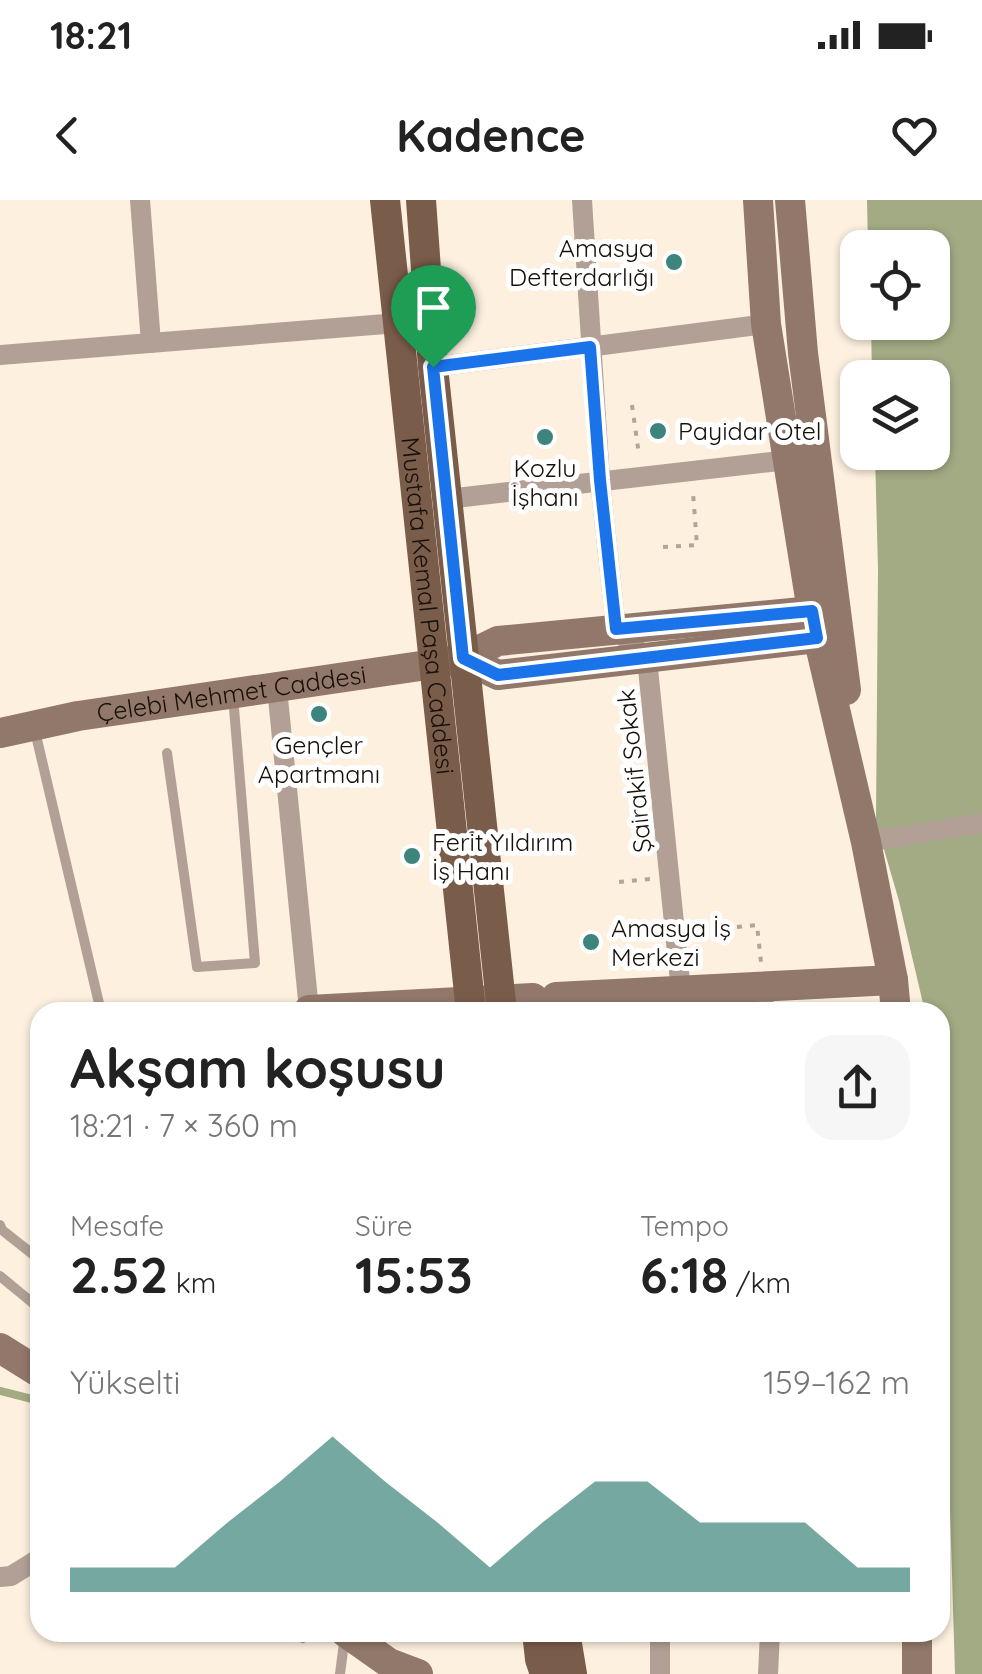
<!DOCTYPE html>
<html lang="tr">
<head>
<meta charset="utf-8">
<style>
	body { margin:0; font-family:Quicksand,sans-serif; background:#f6f6f6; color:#222; height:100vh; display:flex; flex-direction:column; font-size:38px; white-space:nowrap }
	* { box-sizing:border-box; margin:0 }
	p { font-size:32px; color:#767676 }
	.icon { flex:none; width:55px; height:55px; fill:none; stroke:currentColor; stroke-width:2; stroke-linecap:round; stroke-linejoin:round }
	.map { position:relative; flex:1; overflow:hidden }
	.panel { position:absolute; left:30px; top:802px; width:920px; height:640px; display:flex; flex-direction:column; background:#fff; border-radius:30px; box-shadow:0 2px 8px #0004 }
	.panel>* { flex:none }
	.buttons { position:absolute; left:840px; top:30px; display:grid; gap:20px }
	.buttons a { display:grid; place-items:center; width:110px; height:110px; border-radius:20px; background:#fff; box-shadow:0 2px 8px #0004; font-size:50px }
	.pin { position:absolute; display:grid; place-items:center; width:85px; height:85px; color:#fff; margin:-102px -42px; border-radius:50% 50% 50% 0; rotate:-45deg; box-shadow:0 0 10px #0007 }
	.pin .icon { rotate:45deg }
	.round { display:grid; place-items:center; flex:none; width:105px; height:105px; border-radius:30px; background:#f6f6f6 }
	.head { display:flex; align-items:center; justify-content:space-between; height:170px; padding:0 40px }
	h1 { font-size:55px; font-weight:800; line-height:75px }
	.figures { display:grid; grid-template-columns:repeat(3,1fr); gap:15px; height:170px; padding:10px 40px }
	.figures div { display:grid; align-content:center }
	.figures b { font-size:50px; font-weight:800 }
	.figures small { font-size:28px; font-weight:400 }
	.figures p { font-size:28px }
	.chart { height:280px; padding:20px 40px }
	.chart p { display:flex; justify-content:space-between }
	.chart svg { width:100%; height:180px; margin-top:10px; fill:#3d847c; opacity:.7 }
	.status { display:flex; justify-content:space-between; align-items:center; height:70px; padding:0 50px; background:#fff; direction:ltr }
	.status svg { height:28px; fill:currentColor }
	header { display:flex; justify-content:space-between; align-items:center; height:130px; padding:0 40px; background:#fff; font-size:45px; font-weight:800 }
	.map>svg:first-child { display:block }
</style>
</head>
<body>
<div class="status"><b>18:21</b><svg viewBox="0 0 49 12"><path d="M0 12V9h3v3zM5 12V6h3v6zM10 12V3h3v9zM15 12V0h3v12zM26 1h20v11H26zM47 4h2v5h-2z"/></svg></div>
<header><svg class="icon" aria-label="back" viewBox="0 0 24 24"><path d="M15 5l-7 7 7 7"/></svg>Kadence<svg class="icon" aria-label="heart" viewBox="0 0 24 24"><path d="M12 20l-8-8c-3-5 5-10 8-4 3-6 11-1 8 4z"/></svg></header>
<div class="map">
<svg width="982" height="1474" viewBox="0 0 982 1474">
	<rect width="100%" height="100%" fill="#fdf0df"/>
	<!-- water -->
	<polygon fill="#a2ab84" points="867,0 982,0 982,1474 955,1474 940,978 940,812 925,812 899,701 876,622 878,369 875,253 932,252 932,178 872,177 871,123 932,122 932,48 868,47"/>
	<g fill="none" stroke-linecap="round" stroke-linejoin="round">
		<!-- stream -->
		<g stroke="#a2ab84" stroke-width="8">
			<polyline points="0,1191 40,1201"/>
			<polyline points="298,1432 303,1439"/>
		</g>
		<!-- path -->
		<g stroke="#b0a698" stroke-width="4" stroke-dasharray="5 8" stroke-linecap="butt">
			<polyline points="632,205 639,255"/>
			<polyline points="663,347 697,345 693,293"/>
			<polyline points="619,682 650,679"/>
			<polyline points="737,727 757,725 761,762"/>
		</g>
		<!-- lane -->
		<g stroke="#b2a096" stroke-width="10">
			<polyline points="35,531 101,812"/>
			<polyline points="167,553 197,767 255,763 233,496"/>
			<polyline points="190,812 308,810"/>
			<polyline points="0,1025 2,1030 40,1060"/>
			<polyline points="0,1076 40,1109"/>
			<polyline points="340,1474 345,1435"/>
		</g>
		<!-- street -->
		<g stroke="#b2a096" stroke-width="20">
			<polyline points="140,0 151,143"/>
			<polyline points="582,0 600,280 616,429 647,459 681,791"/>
			<polyline points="0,155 398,123"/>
			<polyline points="433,167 766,124"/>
			<polyline points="447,299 788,260"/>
			<polyline points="277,488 309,810"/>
			<polyline points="866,642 982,623"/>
			<polyline points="763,787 764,812"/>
			<polyline points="0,1377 11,1376 40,1358"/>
			<polyline points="660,1474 660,1432"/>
			<polyline points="768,1474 770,1432"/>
		</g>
		<!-- secondary -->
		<g stroke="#92786a" stroke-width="30">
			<polyline points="758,0 766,124 812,411 866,642 893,780 896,812"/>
			<polyline points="790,0 803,153 846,490"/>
			<polyline points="463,458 498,475 817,438"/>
			<path id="s1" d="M0,533L78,516L434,464L463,458L498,441L812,411"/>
			<polyline points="556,797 893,780"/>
			<polyline points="309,810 533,798"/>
			<polyline points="0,1148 40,1173"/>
			<polyline points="345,1432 389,1463 418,1474"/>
			<polyline points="917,1474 917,1432"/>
		</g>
		<!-- primary -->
		<g stroke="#7a5c4b" stroke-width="30">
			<path id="s2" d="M385,0L471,812"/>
			<polyline points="421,0 433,167 502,812"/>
			<polyline points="537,1432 540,1459 545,1474"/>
			<polyline points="565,1432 572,1474"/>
		</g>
	</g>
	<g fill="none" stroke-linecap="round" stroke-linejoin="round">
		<!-- route casing -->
		<g stroke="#fff" stroke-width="20">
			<polygon id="route" points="590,147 600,280 616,429 812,411 817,438 498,475 463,458 433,167"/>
		</g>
		<!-- route -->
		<use href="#route" stroke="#1a73e8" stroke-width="12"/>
	</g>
	<!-- markers -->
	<g fill="#3d847c" stroke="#fff" stroke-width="4">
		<circle cx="674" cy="62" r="10"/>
		<circle cx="658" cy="231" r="10"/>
		<circle cx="545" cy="237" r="10"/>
		<circle cx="319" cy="514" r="10"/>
		<circle cx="412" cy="656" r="10"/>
		<circle cx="591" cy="742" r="10"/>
	</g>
	<g text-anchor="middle" stroke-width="10" stroke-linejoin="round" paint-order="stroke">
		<!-- poi labels -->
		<g font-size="25" fill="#161009" stroke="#fff" text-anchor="start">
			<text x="654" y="57" text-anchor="end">Amasya<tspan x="654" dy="29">Defterdarlığı</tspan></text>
			<text x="678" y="240">Payidar Otel</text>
			<text x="545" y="277" text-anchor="middle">Kozlu<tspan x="545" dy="29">İşhanı</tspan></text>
			<text x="319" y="554" text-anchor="middle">Gençler<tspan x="319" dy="29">Apartmanı</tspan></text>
			<text x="432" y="651">Ferit Yıldırım<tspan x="432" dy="29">İş Hanı</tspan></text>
			<text x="611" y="737">Amasya İş<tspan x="611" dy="29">Merkezi</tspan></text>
		</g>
		<!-- street labels -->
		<g font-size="25" fill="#161009" stroke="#fff">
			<text dy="9" stroke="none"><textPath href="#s2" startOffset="408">Mustafa Kemal Paşa Caddesi</textPath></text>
			<text dy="9" stroke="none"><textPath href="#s1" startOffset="235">Çelebi Mehmet Caddesi</textPath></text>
			<text transform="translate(634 571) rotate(-96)" y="9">Şairakif Sokak</text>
		</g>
	</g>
</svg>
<div class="buttons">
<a><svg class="icon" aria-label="locate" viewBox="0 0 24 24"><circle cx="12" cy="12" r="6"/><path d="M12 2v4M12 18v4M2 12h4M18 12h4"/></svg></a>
<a><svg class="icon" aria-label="layers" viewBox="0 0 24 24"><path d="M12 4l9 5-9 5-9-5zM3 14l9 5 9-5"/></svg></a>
</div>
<div class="pin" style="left:433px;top:167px;background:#1e9e55"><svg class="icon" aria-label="arrive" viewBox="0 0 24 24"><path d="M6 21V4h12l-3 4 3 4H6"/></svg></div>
<section class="panel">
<div class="head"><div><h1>Akşam koşusu</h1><p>18:21 · 7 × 360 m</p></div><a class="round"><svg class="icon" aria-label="share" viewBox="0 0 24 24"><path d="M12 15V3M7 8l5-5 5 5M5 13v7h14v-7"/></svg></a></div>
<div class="figures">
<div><p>Mesafe</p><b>2.52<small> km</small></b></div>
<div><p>Süre</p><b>15:53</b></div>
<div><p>Tempo</p><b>6:18<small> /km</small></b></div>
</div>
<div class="chart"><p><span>Yükselti</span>159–162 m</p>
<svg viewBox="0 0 160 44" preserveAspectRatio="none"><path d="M0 44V38L10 38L20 38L30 27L40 17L50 6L60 17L70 27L80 38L90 27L100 17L110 17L120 27L130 27L140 27L150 38L160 38V44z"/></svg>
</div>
</section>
</div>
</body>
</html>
